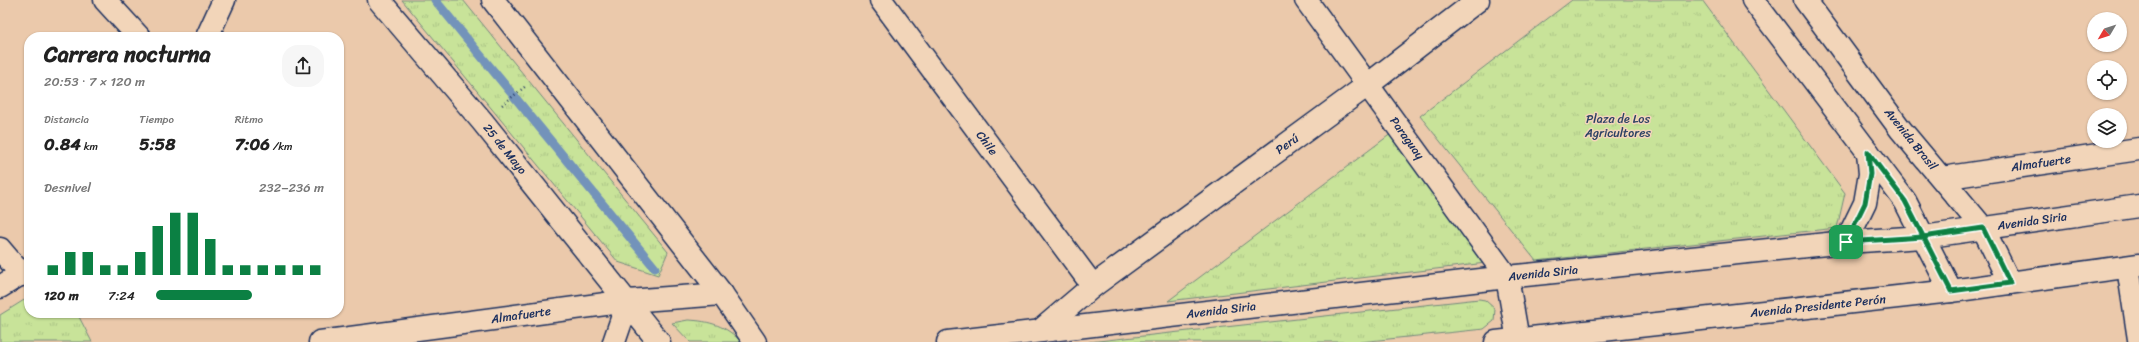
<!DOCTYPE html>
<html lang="es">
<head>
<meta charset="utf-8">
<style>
	body { margin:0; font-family:Sriracha,sans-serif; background:#f6f6f6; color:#222; height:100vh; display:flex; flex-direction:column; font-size:15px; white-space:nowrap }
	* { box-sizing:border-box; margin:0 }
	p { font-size:13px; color:#767676 }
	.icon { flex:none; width:22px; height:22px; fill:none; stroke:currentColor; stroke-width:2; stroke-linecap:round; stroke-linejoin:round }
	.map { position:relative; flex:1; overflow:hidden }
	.panel { position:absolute; left:24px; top:32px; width:320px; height:286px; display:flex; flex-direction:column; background:#fff; border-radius:16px; box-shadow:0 1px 3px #0004 }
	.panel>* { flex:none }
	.needle { width:26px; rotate:231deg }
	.controls { position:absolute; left:2087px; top:12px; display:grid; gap:8px }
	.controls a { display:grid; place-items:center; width:40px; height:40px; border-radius:50%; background:#fff; box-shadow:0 1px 3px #0004; font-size:20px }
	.pin { position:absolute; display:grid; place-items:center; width:34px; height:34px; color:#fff; margin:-17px; border-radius:8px; box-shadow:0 2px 6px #0006 }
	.round { display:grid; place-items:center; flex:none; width:42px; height:42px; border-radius:16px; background:#f6f6f6 }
	.head { display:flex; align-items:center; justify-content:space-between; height:68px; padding:0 20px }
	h1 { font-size:22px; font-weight:700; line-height:30px }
	.stats { display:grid; grid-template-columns:repeat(3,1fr); gap:6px; height:68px; padding:4px 20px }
	.stats div { display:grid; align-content:center }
	.stats b { font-size:17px; font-weight:700 }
	.stats small { font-size:11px; font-weight:400 }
	.stats p { font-size:11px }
	.chart { height:112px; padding:8px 20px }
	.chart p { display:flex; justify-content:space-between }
	.chart svg { width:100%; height:72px; margin-top:4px; stroke:#0b8043; stroke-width:6 }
	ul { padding:0 20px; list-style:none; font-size:13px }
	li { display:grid; grid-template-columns:64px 48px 1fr; align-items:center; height:30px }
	li i { height:10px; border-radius:5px; background:#0b8043 }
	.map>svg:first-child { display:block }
</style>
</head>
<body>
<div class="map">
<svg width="2139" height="342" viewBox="0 0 2139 342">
	<defs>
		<pattern id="grass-tufts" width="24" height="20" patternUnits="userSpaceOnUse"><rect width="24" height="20" fill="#c8e399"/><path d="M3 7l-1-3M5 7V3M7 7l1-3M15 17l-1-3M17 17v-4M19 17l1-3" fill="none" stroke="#abc386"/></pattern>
	</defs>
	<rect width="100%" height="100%" fill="#ebc9ab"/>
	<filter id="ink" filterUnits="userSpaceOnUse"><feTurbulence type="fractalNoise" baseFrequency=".025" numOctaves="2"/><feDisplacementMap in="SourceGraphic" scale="8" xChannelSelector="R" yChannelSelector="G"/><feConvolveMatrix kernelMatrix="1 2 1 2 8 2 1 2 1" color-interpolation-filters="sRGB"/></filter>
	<g filter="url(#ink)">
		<!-- grass -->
		<g fill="url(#grass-tufts)" stroke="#72897c">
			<polygon points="402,0 463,0 668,252 658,275 618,262"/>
			<polygon points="1572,0 1702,0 1845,193 1837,228 1536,261 1420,116"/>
			<polygon points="1392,133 1486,263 1168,301"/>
			<polygon points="29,297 29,313 77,313 92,342 0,342 0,315"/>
			<polygon points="1479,299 1485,300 1495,309 1494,321 1484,329 1360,342 1089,342"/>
			<path d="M688,320C710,321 727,326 741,342H690L672,323Z"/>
		</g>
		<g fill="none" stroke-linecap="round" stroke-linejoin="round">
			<!-- stream -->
			<polyline stroke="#7393ba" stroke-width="9" points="435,0 655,268"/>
			<!-- street casing -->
			<g stroke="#1b2f5e" stroke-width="25">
				<g id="street">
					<polyline points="105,0 139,37"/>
					<polyline points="881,0 1093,286 1369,84 1478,0"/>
					<polyline points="1306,0 1507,277 1518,340"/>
					<polyline points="207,37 224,0"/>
					<polyline points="1942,178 2139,149"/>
					<polyline points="0,249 22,275"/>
					<polyline points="2128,267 2139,339"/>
					<polyline points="0,287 29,269"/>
					<polyline points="320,342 628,301 722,294"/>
				</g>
			</g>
			<!-- secondary casing -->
			<g stroke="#1b2f5e" stroke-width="25">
				<g id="secondary">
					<polyline points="379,0 482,121 659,342"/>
					<polyline points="493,0 722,294 755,342"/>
					<polyline points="1753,0 1905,201 1951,291"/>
					<polyline points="1805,0 1901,130 1983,228 2010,283"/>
					<polyline points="1846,242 1865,203 1870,174 1868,152"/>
					<polyline points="1040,331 1093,286"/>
					<polyline points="614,342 628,301"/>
					<polyline points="948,342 1507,277 1846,242 1923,237 2139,206"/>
					<polyline points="1496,342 1951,291 2139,265"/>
				</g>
			</g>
			<!-- path -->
			<polyline stroke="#1b2f5e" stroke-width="2.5" stroke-dasharray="1 3" stroke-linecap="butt" points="502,105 526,86"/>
			<!-- street -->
			<use href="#street" stroke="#f2d5b9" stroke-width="22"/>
			<!-- secondary -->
			<use href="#secondary" stroke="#f2d5b9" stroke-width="22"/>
		</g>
	</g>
	<g fill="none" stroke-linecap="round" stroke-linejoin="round" filter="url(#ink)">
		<!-- route casing -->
		<g stroke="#fff" stroke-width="8">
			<polyline id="route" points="1846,242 1923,237 1983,228 2010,283 1951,291 1905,201 1868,152 1870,174 1865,203 1846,242"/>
		</g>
		<!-- route -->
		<use href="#route" stroke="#0b8043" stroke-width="5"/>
	</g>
	<g text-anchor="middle" stroke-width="3" stroke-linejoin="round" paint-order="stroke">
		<!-- park labels -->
		<g font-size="12" fill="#2c4164" stroke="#f2d5b9">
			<text x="1618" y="123">Plaza de Los<tspan x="1618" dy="14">Agricultores</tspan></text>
		</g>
		<!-- street labels -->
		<g font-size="12" fill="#1b2f5e" stroke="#f2d5b9">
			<text transform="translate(1407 138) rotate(54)" y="4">Paraguay</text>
			<text transform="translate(1911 139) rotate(51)" y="4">Avenida Brasil</text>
			<text transform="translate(987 143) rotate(53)" y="4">Chile</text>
			<text transform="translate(1287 144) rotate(-36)" y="4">Perú</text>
			<text transform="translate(505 149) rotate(51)" y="4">25 de Mayo</text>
			<text transform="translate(2041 163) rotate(-8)" y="4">Almafuerte</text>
			<text transform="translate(2032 221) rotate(-8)" y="4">Avenida Siria</text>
			<text transform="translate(1543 273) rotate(-6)" y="4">Avenida Siria</text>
			<text transform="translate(1818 306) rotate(-6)" y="4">Avenida Presidente Perón</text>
			<text transform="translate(1221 310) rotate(-7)" y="4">Avenida Siria</text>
			<text transform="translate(521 315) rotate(-8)" y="4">Almafuerte</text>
		</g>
	</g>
</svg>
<div class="controls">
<a><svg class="needle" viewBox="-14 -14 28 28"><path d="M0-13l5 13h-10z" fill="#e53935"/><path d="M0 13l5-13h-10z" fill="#767676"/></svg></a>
<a><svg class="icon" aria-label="locate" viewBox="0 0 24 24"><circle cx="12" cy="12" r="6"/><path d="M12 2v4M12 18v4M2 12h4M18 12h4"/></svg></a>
<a><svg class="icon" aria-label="layers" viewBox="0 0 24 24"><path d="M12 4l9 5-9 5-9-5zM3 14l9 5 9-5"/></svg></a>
</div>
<div class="pin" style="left:1846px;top:242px;background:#1e9e55"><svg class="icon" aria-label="arrive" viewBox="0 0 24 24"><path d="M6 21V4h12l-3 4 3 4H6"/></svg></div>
<section class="panel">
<div class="head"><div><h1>Carrera nocturna</h1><p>20:53 · 7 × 120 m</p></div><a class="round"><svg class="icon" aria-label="share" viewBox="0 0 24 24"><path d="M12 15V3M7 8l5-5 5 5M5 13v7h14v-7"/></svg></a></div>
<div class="stats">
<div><p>Distancia</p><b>0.84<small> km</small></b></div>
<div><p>Tiempo</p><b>5:58</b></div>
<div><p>Ritmo</p><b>7:06<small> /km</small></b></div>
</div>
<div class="chart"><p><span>Desnivel</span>232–236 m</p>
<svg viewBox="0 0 160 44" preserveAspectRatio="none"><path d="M5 44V38M15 44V30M25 44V30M35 44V38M45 44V38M55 44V30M65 44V14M75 44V6M85 44V6M95 44V22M105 44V38M115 44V38M125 44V38M135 44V38M145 44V38M155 44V38"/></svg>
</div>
<ul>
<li><b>120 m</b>7:24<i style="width:57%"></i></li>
</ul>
</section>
</div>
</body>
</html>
